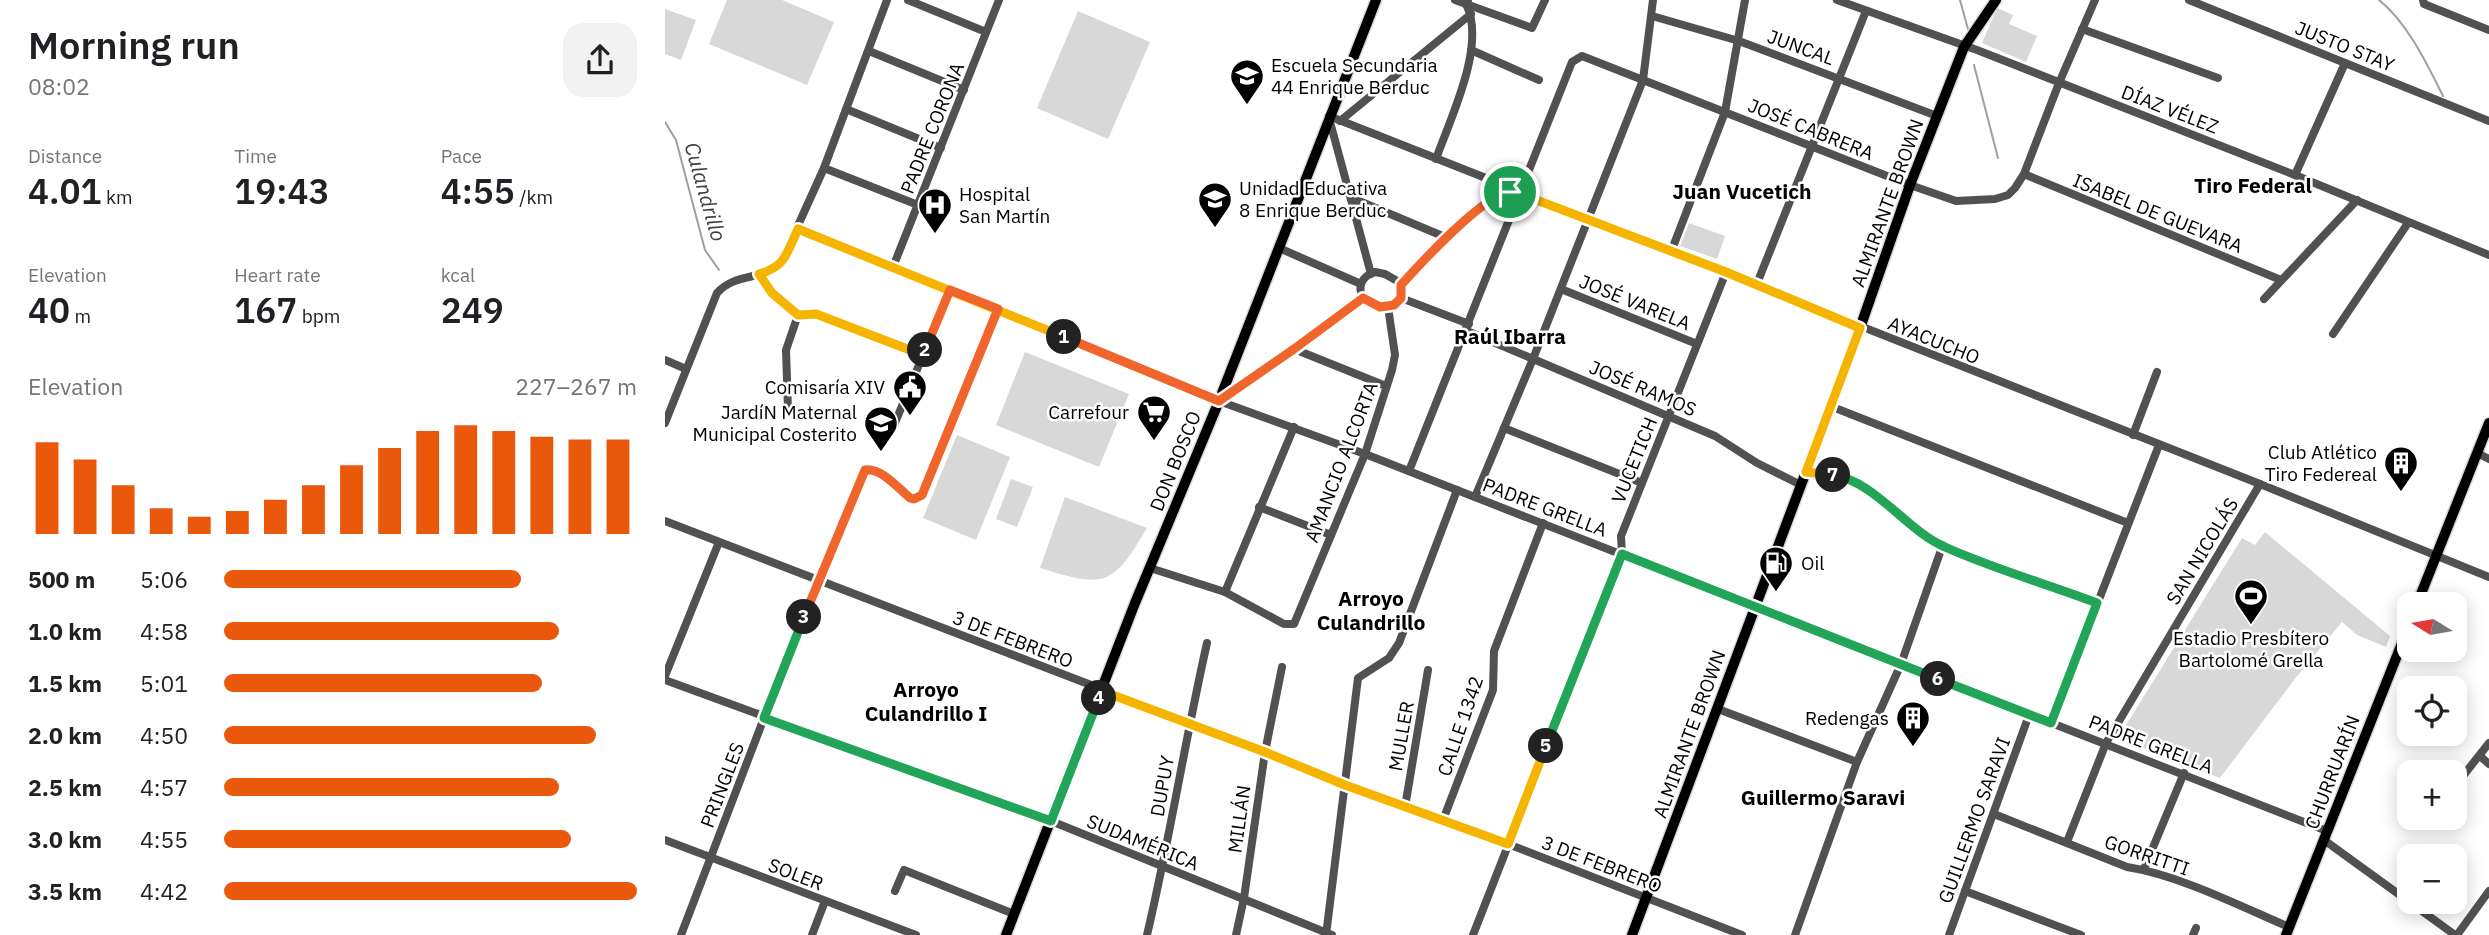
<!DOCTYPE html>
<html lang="en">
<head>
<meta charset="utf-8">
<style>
	body { margin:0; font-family:"IBM Plex Sans",sans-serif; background:#f2f2f2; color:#202124; height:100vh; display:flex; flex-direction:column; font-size:26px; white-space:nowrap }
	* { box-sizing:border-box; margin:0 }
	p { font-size:23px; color:#757577 }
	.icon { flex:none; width:38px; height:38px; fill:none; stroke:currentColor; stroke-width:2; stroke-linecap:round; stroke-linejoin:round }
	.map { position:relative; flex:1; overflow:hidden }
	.details { display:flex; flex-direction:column; background:#fff; width:665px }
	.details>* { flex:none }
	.needle { width:46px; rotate:281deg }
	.fabs { position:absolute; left:1732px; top:592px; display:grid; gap:14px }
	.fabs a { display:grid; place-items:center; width:70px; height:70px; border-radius:14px; background:#fff; box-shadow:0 4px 18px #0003; font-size:35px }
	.pin { position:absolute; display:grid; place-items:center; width:60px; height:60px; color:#fff; margin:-30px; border:4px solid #fff; border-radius:50%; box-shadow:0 2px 7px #0007 }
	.km { position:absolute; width:35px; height:35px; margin:-18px; border-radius:50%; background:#222; color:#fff; font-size:19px; line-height:35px; text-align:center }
	.round { display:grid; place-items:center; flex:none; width:74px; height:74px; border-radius:21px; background:#f2f2f2 }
	.overview { display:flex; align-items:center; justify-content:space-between; height:119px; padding:0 28px }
	h1 { font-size:38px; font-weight:600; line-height:52px }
	.stats { display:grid; grid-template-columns:repeat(3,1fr); gap:10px; height:119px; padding:7px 28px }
	.stats div { display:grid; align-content:center }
	.stats b { font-size:35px; font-weight:600 }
	.stats small { font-size:19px; font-weight:400 }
	.stats p { font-size:19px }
	.chart { height:196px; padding:14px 28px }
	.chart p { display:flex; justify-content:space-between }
	.chart svg { width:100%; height:126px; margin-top:7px; stroke:#ea580c; stroke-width:6 }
	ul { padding:0 28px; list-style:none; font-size:23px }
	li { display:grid; grid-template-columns:112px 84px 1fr; align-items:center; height:52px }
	li i { height:18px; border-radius:9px; background:#ea580c }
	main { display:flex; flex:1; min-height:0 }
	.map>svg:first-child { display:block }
</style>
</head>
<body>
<main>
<section class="details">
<div class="overview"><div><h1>Morning run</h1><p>08:02</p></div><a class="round"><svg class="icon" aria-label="share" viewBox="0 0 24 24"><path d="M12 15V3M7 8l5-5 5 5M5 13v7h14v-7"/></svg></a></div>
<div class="stats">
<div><p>Distance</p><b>4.01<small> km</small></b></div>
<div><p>Time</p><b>19:43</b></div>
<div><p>Pace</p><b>4:55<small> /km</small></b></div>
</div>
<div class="stats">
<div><p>Elevation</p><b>40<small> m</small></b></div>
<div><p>Heart rate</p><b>167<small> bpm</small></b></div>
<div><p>kcal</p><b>249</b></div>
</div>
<div class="chart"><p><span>Elevation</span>227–267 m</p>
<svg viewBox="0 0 160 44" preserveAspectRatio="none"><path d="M5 44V12M15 44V18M25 44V27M35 44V35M45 44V38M55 44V36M65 44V32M75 44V27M85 44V20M95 44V14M105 44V8M115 44V6M125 44V8M135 44V10M145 44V11M155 44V11"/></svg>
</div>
<ul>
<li><b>500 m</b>5:06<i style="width:72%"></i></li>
<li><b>1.0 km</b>4:58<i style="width:81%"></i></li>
<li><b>1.5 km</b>5:01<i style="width:77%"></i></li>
<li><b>2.0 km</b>4:50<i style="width:90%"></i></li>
<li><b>2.5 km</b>4:57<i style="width:81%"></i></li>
<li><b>3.0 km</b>4:55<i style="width:84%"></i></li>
<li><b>3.5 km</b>4:42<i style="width:100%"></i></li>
</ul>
</section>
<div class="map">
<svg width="1824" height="935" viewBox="0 0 1824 935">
	<rect width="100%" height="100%" fill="#fff"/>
	<!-- green -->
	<g fill="#d8d8d8">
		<polygon points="62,0 117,0 169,22 142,85 44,44"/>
		<polygon points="1332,8 1348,15 1344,24 1372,36 1361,62 1317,43"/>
		<polygon points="0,9 31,20 16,60 0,54"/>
		<polygon points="413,11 485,42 443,139 372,108"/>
		<polygon points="1024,223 1060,236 1052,259 1015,246"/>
		<polygon points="360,352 464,394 434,467 331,425"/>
		<polygon points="292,435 345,457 311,540 258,518"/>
		<polygon points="346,479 368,487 352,527 331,519"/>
		<path d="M400,497L482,528C447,587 440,588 375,568Z"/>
		<polygon points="1600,532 1725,636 1721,647 1692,635 1677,622 1629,680 1555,778 1453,738 1577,538 1590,545"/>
	</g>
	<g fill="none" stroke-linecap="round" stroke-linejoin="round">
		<!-- stream -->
		<g stroke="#9f9f9f" stroke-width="2">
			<polyline points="1295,0 1303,29"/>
			<path d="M1714,0C1742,22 1762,64 1778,96"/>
			<polyline points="1309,65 1333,158"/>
			<polyline points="0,122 11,140 40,250 54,270"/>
		</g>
		<!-- major casing -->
		<g stroke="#dbdbdb" stroke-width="13">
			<g id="major">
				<polyline points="1752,604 1824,423"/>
				<polyline points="341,935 470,603 554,401 711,0"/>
				<polyline points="967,935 1195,328 1245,185 1299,47 1331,0"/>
				<polyline points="1621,935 1745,623"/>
			</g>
		</g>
		<!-- minor -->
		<g stroke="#515151" stroke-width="8">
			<polyline points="243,0 321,32"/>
			<polyline points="790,0 867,28 880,0"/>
			<polyline points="1172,0 1312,50 1630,175 1824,255"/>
			<polyline points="1524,0 1824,121"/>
			<polyline points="1758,0 1759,4 1824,30"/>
			<polyline points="987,16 1074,41 1272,116"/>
			<polyline points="1417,29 1553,78"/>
			<polyline points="806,50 874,80"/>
			<polyline points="204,51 299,90"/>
			<polyline points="181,109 276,148"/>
			<polyline points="664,116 1595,484 1824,577"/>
			<polyline points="664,118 706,274"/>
			<polyline points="675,121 806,14"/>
			<path d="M771,159C785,119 822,45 801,4L803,0"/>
			<polyline points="159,168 253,205"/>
			<polyline points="1359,174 1616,280"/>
			<polyline points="1630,175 1680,63"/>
			<polyline points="687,198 780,237"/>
			<polyline points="133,229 554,401 700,454 1662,831"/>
			<polyline points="614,248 696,284"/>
			<polyline points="1006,252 1060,112 1080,0"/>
			<polyline points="228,267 334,0"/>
			<path d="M710,272L720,274L734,282L736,298L729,305L715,307L698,298C692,286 697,276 710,272Z"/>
			<polyline points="94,274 107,293 133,315 151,314 258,355"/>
			<path d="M736,285C755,264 820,193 847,193"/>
			<polyline points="1091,286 1201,11"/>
			<polyline points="896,289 1032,344"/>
			<polyline points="736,298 804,324"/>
			<polyline points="1599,299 1692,200"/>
			<polyline points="802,331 1050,436 1092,463 1136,485"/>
			<polyline points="1668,334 1743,223"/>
			<polyline points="629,349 721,386"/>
			<polyline points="0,360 21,369"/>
			<polyline points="554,401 629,349 698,298"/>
			<polyline points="1165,406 1463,523"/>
			<polyline points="123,409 121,350 133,315"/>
			<path d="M0,423L52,293C71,272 98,281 116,263L159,168L222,0"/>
			<polyline points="839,428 977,483"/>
			<polyline points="227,430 285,290"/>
			<polyline points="1468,435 1492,372"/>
			<polyline points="1812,453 1824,459"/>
			<polyline points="744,471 907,62 917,56 1245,185 1291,201 1330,199 1343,195 1350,188 1359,174 1394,83 1430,0"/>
			<polyline points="1141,472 1178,477 1194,485 1277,547 1432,603"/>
			<polyline points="810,497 868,359 978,80 988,0"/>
			<polyline points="594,507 666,535"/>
			<polyline points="0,521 600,752 680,785 843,844 1077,935"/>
			<polyline points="485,568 560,592 619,624 629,624 700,454 727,370 730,355 723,307"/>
			<polyline points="560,592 629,427"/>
			<polyline points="0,676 54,542"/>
			<polyline points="0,680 386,821 667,935"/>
			<polyline points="1053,709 1192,762"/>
			<polyline points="1386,723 1494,445"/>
			<polyline points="1815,756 1824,764"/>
			<polyline points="1790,786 1824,743"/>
			<polyline points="740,807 763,670"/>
			<path d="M1329,814L1462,867C1514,875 1575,906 1624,927"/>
			<polyline points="778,820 828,690 829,651 878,523"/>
			<polyline points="1762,821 1765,817"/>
			<polyline points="0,840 251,935"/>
			<polyline points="1659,840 1790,935"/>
			<polyline points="1402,842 1441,743 1595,484"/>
			<polyline points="1479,869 1519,773"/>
			<polyline points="230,891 239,870 349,914"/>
			<polyline points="1300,891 1416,935"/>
			<polyline points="16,935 99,718 197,473 200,470 207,469 245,498 249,499 257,495 333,309"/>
			<polyline points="147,935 160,901"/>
			<path d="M482,935C505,838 520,740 542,643"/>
			<polyline points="571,935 579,898 600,752 617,667"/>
			<polyline points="661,935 693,678 724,658 734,643 792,490"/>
			<polyline points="808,935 957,554 956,536 1061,272"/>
			<polyline points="1130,935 1192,762 1236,664 1277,547"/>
			<polyline points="1284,935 1364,715"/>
			<polyline points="1528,935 1531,928"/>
			<polyline points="1792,935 1824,891"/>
		</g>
		<!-- major -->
		<use href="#major" stroke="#000" stroke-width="10"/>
	</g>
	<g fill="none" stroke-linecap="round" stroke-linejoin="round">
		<!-- split-1 casing -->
		<g stroke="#fff" stroke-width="14">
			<path id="split-1" d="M399,337L554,401L629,349L698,298L715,307L729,305L736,298V285C754,265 820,193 845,192"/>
		</g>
		<!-- split-2 casing -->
		<g stroke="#fff" stroke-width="14">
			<path id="split-2" d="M260,350L258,355L151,314L133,315L107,293L94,274C121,267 122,252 133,229L399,337"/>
		</g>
		<!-- split-3 casing -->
		<g stroke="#fff" stroke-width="14">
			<path id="split-3" d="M139,617L200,470C217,468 233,488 245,498L249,499L257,495L333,309L285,290L260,350"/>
		</g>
		<!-- split-4 casing -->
		<g stroke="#fff" stroke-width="14">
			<polyline id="split-4" points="139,617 99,718 386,821 434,698"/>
		</g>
		<!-- split-5 casing -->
		<g stroke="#fff" stroke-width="14">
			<polyline id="split-5" points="434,698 437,691 600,752 680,785 843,844 881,746"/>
		</g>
		<!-- split-6 casing -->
		<g stroke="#fff" stroke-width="14">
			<polyline id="split-6" points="881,746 957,554 1273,679"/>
		</g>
		<!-- split-7 casing -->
		<g stroke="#fff" stroke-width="14">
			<path id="split-7" d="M1168,475C1210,481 1242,531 1280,547C1329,569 1382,584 1432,603L1386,723L1273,679"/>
		</g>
		<!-- split-8 casing -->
		<g stroke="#fff" stroke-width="14">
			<polyline id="split-8" points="845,192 853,193 1061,272 1195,328 1141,472 1168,475"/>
		</g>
		<!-- split-1 -->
		<use href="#split-1" stroke="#f0652b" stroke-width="9"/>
		<!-- split-2 -->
		<use href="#split-2" stroke="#f5b400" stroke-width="9"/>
		<!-- split-3 -->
		<use href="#split-3" stroke="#f0652b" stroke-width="9"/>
		<!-- split-4 -->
		<use href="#split-4" stroke="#22a559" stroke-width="9"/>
		<!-- split-5 -->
		<use href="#split-5" stroke="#f5b400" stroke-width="9"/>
		<!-- split-6 -->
		<use href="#split-6" stroke="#22a559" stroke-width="9"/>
		<!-- split-7 -->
		<use href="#split-7" stroke="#22a559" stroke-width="9"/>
		<!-- split-8 -->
		<use href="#split-8" stroke="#f5b400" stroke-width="9"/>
	</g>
	<!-- icons -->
	<defs>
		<g id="school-pin" transform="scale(1.75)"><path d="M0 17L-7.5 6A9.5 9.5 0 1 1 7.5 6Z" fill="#000" stroke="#fff"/><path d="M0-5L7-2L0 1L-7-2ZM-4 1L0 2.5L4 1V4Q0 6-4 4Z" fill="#fff"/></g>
		<g id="hospital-pin" transform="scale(1.75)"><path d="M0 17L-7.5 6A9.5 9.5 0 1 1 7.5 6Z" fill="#000" stroke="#fff"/><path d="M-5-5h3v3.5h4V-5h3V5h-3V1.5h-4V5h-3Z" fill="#fff"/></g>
		<g id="civic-pin" transform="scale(1.75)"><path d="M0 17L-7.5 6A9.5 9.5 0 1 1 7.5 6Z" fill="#000" stroke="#fff"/><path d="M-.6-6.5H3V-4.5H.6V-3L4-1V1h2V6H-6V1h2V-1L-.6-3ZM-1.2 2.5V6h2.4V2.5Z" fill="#fff"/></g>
		<g id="supermarket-pin" transform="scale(1.75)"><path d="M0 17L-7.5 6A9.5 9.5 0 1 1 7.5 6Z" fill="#000" stroke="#fff"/><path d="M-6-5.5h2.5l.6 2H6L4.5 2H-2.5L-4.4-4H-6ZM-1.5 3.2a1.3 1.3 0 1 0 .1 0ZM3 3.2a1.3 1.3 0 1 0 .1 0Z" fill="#fff"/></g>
		<g id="building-pin" transform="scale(1.75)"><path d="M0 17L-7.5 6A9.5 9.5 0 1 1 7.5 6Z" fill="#000" stroke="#fff"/><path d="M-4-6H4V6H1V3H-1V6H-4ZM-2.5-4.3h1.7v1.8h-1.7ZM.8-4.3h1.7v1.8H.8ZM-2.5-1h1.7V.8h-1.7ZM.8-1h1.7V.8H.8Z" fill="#fff"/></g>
		<g id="fuel-pin" transform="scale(1.75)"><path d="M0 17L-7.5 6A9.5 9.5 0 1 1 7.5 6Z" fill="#000" stroke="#fff"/><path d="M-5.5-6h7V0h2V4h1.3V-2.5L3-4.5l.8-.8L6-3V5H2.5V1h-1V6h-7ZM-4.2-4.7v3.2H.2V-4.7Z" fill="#fff"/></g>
		<g id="stadium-pin" transform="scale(1.75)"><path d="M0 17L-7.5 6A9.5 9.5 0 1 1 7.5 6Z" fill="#000" stroke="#fff"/><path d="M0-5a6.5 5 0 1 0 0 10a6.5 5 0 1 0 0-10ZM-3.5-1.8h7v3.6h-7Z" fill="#fff"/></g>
	</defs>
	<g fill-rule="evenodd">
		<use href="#school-pin" x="582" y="76"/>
		<use href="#school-pin" x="550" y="199"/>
		<use href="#hospital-pin" x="270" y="205"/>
		<use href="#civic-pin" x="245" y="387"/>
		<use href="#supermarket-pin" x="489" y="412"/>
		<use href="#school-pin" x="216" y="423"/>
		<use href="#building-pin" x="1736" y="463"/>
		<use href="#fuel-pin" x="1111" y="563"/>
		<use href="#stadium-pin" x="1586" y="596"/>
		<use href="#building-pin" x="1248" y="718"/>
	</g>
	<g text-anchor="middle" stroke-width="5" stroke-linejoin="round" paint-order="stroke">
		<!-- street labels -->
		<g font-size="19" fill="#000" stroke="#fff">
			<text transform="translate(1680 46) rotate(22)" y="7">JUSTO STAY</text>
			<text transform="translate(1136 47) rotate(20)" y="7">JUNCAL</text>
			<text transform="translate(1505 109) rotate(21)" y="7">DÍAZ VÉLEZ</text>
			<text transform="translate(267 128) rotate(-68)" y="7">PADRE CORONA</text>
			<text transform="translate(1146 129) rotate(22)" y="7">JOSÉ CABRERA</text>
			<text transform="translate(1222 203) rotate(-70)" y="7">ALMIRANTE BROWN</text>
			<text transform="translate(1493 213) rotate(22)" y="7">ISABEL DE GUEVARA</text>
			<text transform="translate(970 302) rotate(22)" y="7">JOSÉ VARELA</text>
			<text transform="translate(1269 340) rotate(22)" y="7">AYACUCHO</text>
			<text transform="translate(978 388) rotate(23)" y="7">JOSÉ RAMOS</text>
			<text transform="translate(969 460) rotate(-68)" y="7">VUCETICH</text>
			<text transform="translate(510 461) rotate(-68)" y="7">DON BOSCO</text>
			<text transform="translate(676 462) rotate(-69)" y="7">AMANCIO ALCORTA</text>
			<text transform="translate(880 507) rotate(21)" y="7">PADRE GRELLA</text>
			<text transform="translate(1537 551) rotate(-59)" y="7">SAN NICOLÁS</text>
			<text transform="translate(348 639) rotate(21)" y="7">3 DE FEBRERO</text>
			<text transform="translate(795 726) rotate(-71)" y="7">CALLE 1342</text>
			<text transform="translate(1024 734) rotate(-70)" y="7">ALMIRANTE BROWN</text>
			<text transform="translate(736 736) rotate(-80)" y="7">MULLER</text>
			<text transform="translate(1486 744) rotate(21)" y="7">PADRE GRELLA</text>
			<text transform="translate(1667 772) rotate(-69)" y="7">CHURRUARÍN</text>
			<text transform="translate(57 785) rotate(-69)" y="7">PRINGLES</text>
			<text transform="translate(497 786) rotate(-80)" y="7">DUPUY</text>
			<text transform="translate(574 819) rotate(-82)" y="7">MILLÁN</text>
			<text transform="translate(1309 820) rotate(-70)" y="7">GUILLERMO SARAVI</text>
			<text transform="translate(478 842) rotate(22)" y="7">SUDAMÉRICA</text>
			<text transform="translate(1482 855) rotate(19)" y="7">GORRITTI</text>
			<text transform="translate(937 864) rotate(21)" y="7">3 DE FEBRERO</text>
			<text transform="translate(131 874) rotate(21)" y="7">SOLER</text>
		</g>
		<!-- poi labels -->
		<g font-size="19" fill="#000" stroke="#fff" text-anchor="end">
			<text x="606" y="72" text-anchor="start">Escuela Secundaria<tspan x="606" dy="22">44 Enrique Berduc</tspan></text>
			<text x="574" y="195" text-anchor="start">Unidad Educativa<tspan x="574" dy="22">8 Enrique Berduc</tspan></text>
			<text x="294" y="201" text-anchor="start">Hospital<tspan x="294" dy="22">San Martín</tspan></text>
			<text x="220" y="394">Comisaría XIV</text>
			<text x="192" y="419">JardíN Maternal<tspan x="192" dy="22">Municipal Costerito</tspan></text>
			<text x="464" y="419">Carrefour</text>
			<text x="1712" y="459">Club Atlético<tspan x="1712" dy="22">Tiro Federeal</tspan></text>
			<text x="1136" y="570" text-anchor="start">Oil</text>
			<text x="1586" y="645" text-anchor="middle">Estadio Presbítero<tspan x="1586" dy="22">Bartolomé Grella</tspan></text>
			<text x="1224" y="725">Redengas</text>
		</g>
		<!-- neighbourhood labels -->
		<g font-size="21" font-weight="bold" fill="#000" stroke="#fff">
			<text x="1588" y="193">Tiro Federal</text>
			<text x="1077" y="199">Juan Vucetich</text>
			<text x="845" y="344">Raúl Ibarra</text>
			<text x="706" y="606">Arroyo<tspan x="706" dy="24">Culandrillo</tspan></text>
			<text x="261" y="697">Arroyo<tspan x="261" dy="24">Culandrillo I</tspan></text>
			<text x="1158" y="805">Guillermo Saravi</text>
		</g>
		<!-- water labels -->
		<g font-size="21" font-style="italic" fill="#404040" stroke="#fff">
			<text transform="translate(40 192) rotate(74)" y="7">Culandrillo</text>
		</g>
	</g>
</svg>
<div class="fabs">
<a><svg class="needle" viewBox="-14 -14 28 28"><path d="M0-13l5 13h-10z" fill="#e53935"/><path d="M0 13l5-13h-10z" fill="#757577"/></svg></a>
<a><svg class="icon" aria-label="locate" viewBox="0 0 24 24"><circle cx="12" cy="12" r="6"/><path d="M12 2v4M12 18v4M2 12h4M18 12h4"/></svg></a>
<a>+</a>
<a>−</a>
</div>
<div class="pin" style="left:845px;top:192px;background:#1e9e55"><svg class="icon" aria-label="arrive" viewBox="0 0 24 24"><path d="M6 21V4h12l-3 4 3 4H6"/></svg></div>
<b class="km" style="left:399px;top:337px">1</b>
<b class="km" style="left:260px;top:350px">2</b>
<b class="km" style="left:139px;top:617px">3</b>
<b class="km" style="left:434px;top:698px">4</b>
<b class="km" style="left:881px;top:746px">5</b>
<b class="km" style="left:1273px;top:679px">6</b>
<b class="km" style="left:1168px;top:475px">7</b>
</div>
</main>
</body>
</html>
